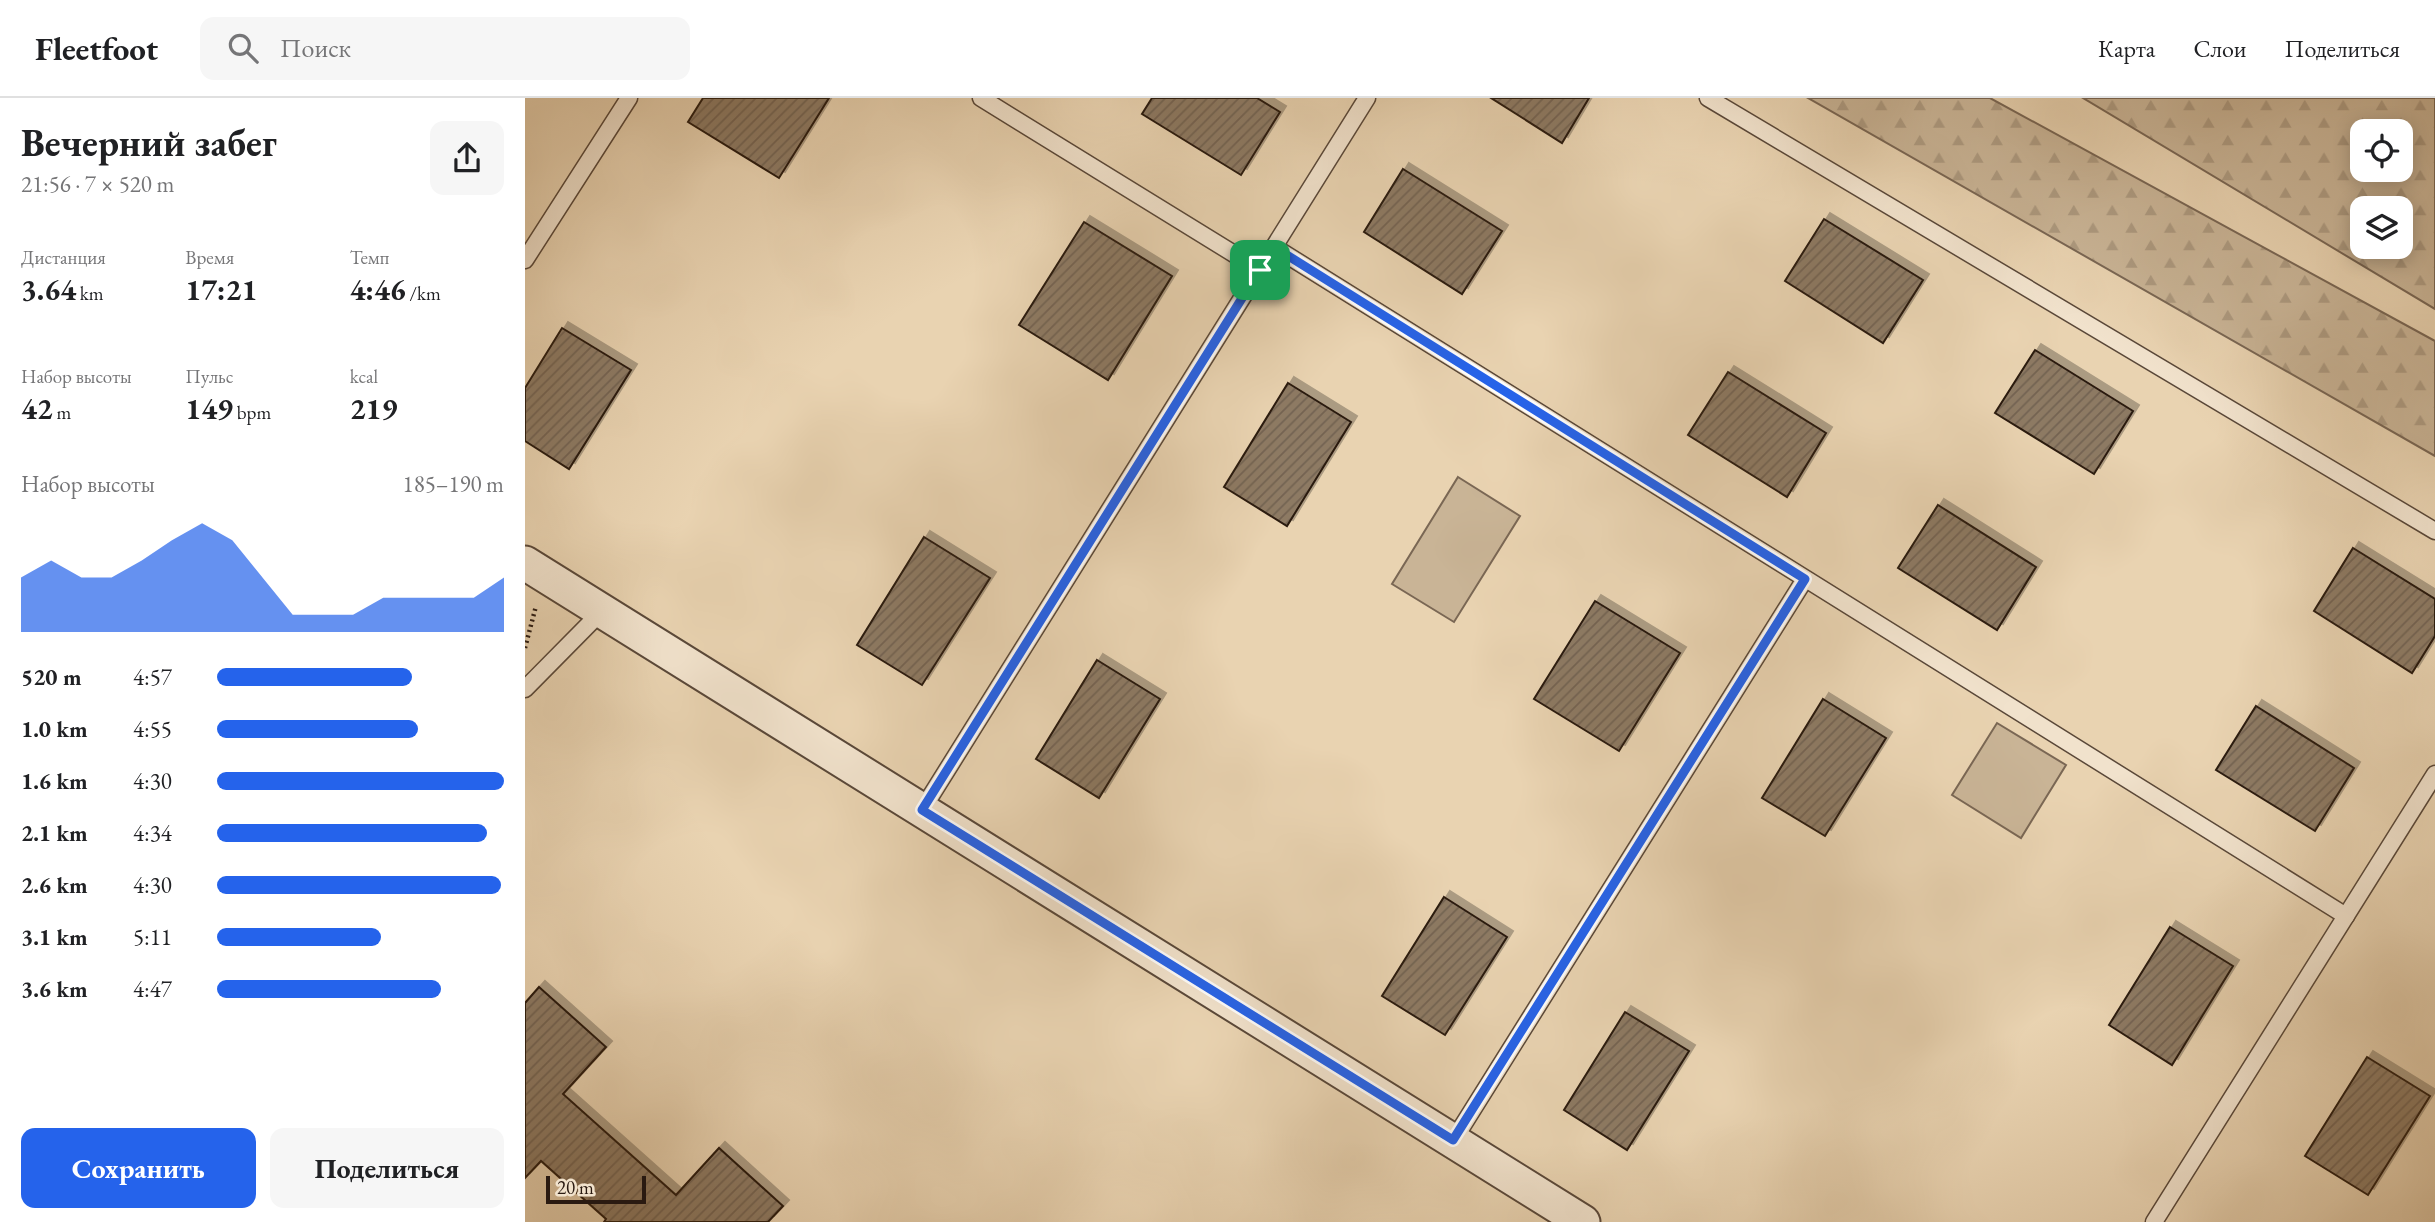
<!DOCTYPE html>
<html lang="ru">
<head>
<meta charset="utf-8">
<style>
	body { margin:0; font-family:"EB Garamond",serif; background:#f6f6f6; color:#202124; height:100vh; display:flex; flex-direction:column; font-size:26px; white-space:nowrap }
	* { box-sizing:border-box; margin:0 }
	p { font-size:23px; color:#757577 }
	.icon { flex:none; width:38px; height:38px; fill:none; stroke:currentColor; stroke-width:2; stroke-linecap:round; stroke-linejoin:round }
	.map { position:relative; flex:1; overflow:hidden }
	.details { display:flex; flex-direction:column; background:#fff; width:525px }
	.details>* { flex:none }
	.buttons { position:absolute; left:1825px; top:21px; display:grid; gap:14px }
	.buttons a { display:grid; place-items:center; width:63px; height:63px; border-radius:14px; background:#fff; box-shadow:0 4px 18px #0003; font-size:35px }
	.scale { position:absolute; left:21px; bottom:18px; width:100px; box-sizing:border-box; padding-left:7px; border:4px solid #2a1a11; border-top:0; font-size:19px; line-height:24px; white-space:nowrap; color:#2a1a11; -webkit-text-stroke:5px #f1e2cc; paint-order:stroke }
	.pin { position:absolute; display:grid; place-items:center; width:60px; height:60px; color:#fff; margin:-30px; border-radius:14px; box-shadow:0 4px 10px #0006 }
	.round { display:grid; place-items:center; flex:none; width:74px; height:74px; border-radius:14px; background:#f6f6f6 }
	.headline { display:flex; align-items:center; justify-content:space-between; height:119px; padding:0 21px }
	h1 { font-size:38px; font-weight:700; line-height:52px }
	.metrics { display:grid; grid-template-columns:repeat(3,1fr); gap:10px; height:119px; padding:7px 21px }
	.metrics div { display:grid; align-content:center }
	.metrics b { font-size:30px; font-weight:700 }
	.metrics small { font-size:19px; font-weight:400 }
	.metrics p { font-size:19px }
	.chart { height:196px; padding:14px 21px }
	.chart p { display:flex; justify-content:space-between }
	.chart svg { width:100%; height:126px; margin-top:7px; fill:#2563eb; opacity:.7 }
	.action { display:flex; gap:14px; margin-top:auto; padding:14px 21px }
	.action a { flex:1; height:80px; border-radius:14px; background:#2563eb; color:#fff; font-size:28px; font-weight:700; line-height:80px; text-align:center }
	.action a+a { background:#f6f6f6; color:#202124 }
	ul { padding:0 21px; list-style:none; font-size:23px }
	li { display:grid; grid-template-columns:112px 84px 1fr; align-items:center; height:52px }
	li i { height:18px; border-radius:9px; background:#2563eb }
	header { display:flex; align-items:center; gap:42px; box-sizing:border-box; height:98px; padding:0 35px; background:#fff; border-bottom:2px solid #e0e0e0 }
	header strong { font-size:33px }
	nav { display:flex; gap:38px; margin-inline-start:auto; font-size:24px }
	.search { width:490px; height:63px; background:#f6f6f6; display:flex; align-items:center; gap:18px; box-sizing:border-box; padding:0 24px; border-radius:14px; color:#757577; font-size:26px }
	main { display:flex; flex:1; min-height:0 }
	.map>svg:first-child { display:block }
</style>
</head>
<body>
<header>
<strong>Fleetfoot</strong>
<div class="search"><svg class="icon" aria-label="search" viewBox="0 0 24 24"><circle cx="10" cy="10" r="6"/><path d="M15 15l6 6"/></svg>Поиск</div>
<nav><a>Карта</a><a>Слои</a><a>Поделиться</a></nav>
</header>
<main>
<section class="details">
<div class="headline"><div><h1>Вечерний забег</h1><p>21:56 · 7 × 520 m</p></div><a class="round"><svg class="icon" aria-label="share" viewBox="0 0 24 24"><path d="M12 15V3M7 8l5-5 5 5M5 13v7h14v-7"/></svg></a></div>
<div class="metrics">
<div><p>Дистанция</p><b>3.64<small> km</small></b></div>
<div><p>Время</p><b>17:21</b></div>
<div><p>Темп</p><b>4:46<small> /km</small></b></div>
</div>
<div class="metrics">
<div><p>Набор высоты</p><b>42<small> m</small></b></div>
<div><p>Пульс</p><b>149<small> bpm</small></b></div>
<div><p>kcal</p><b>219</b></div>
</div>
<div class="chart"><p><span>Набор высоты</span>185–190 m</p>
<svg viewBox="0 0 160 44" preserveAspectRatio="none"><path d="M0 44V25L10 19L20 25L30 25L40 19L50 12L60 6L70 12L80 25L90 38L100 38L110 38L120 32L130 32L140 32L150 32L160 25V44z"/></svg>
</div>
<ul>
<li><b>520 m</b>4:57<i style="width:68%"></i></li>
<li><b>1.0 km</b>4:55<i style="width:70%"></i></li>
<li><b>1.6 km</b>4:30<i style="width:100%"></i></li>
<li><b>2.1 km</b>4:34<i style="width:94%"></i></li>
<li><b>2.6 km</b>4:30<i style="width:99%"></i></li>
<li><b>3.1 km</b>5:11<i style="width:57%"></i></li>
<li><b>3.6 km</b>4:47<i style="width:78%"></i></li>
</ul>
<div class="action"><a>Сохранить</a><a>Поделиться</a></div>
</section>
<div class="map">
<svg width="1910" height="1124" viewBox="0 0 1910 1124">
	<defs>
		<pattern id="forest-firs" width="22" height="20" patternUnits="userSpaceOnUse" patternTransform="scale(1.75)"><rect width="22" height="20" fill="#c9b496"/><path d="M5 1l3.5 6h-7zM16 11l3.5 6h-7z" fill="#ad9a80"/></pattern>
		<pattern id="building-hatch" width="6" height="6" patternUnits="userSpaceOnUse" patternTransform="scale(1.75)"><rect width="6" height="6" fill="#8d7a64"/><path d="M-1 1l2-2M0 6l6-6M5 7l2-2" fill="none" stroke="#736351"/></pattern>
		<filter id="shadow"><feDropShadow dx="6" dy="-6" stdDeviation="0" flood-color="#0004"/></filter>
	</defs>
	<rect width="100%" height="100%" fill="#e9d3b1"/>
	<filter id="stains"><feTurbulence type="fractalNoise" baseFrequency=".00286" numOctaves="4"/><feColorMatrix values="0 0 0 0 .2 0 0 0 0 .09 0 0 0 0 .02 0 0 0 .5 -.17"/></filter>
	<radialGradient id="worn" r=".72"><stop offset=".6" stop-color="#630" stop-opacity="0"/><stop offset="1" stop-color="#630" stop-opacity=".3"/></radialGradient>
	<!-- forest -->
	<g fill="url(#forest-firs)" stroke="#7a6754" stroke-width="2" fill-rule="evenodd">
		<polygon points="1283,0 1465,0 1910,243 1910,358"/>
		<path d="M1558,0H1910V211ZM1838,33H1876V72H1838ZM1838,110H1876V149H1838Z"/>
	</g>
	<!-- green -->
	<g fill="#c9b496" stroke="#7a6754" stroke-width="2">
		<polygon points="933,379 995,418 929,524 867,486"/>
		<polygon points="1472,625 1541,667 1496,740 1427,697"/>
	</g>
	<!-- building -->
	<g fill="url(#building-hatch)" stroke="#2a1a11" stroke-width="2" filter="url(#shadow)">
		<polygon points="178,0 304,0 254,80 163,24"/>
		<polygon points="627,0 732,0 755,14 716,77 617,16"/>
		<polygon points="966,0 1064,0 1037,45"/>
		<polygon points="878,71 977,133 937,196 839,134"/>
		<polygon points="1299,121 1398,182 1358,245 1260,183"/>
		<polygon points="559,124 647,178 583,282 494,227"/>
		<polygon points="37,230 106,272 44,371 0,343 0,290"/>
		<polygon points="1510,252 1608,313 1569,376 1470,315"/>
		<polygon points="1203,274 1301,335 1262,399 1163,337"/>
		<polygon points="763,285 826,324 762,428 699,389"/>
		<polygon points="1413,407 1511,469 1472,532 1373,470"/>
		<polygon points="399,439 465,480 397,587 332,547"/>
		<polygon points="1828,450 1910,501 1910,538 1887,575 1789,513"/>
		<polygon points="1070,503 1155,555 1094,653 1009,601"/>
		<polygon points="572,562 635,601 574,700 511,661"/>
		<polygon points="1298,601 1361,640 1300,738 1237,700"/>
		<polygon points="1731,608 1829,670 1790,733 1691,672"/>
		<polygon points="919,799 982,839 920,937 857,898"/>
		<polygon points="1645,829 1708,868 1647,967 1584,927"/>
		<polygon points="14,889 81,949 38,996 151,1097 194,1050 258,1108 243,1124 79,1124 81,1121 16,1063 0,1080 0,905"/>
		<polygon points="1100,914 1164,953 1102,1052 1039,1012"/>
		<polygon points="1842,959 1905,998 1843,1097 1780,1058"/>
	</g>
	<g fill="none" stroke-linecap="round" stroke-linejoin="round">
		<!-- service casing -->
		<g stroke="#5a4839" stroke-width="19">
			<g id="service">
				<polyline points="456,0 735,172"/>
				<polyline points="1183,0 1910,433"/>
				<polyline points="749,149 1821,818"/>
				<polyline points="0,162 104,0"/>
				<polyline points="0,591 77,513"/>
				<polyline points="397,712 842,0"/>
				<polyline points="928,1043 1280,481"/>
				<polyline points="1629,1124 1910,676"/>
			</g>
		</g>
		<!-- minor casing -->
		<g stroke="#5a4839" stroke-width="37">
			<polyline id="minor" points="0,465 1058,1124"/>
		</g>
		<!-- path -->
		<polyline stroke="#2a1a11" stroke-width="4.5" stroke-dasharray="2 3.5" stroke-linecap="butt" points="0,550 11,508"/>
		<!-- service -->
		<use href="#service" stroke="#f1e2cc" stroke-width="16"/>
		<!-- minor -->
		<use href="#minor" stroke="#f1e2cc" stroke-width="33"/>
	</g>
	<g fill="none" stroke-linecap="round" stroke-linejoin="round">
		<!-- route casing -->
		<g stroke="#fff" stroke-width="14">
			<polygon id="route" points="749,149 1280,481 928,1042 397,712"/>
		</g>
		<!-- route -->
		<use href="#route" stroke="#2563eb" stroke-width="9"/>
	</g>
	<rect width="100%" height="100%" filter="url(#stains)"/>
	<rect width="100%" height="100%" fill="url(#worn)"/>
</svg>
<div class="buttons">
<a><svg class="icon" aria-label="locate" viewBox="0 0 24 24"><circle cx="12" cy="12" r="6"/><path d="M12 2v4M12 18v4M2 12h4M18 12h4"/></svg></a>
<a><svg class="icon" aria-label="layers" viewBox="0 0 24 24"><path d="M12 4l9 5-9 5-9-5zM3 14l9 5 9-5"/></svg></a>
</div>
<div class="scale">20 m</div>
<div class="pin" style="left:735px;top:172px;background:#1e9e55"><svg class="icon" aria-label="arrive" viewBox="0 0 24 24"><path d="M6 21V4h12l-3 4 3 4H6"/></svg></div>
</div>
</main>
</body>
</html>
